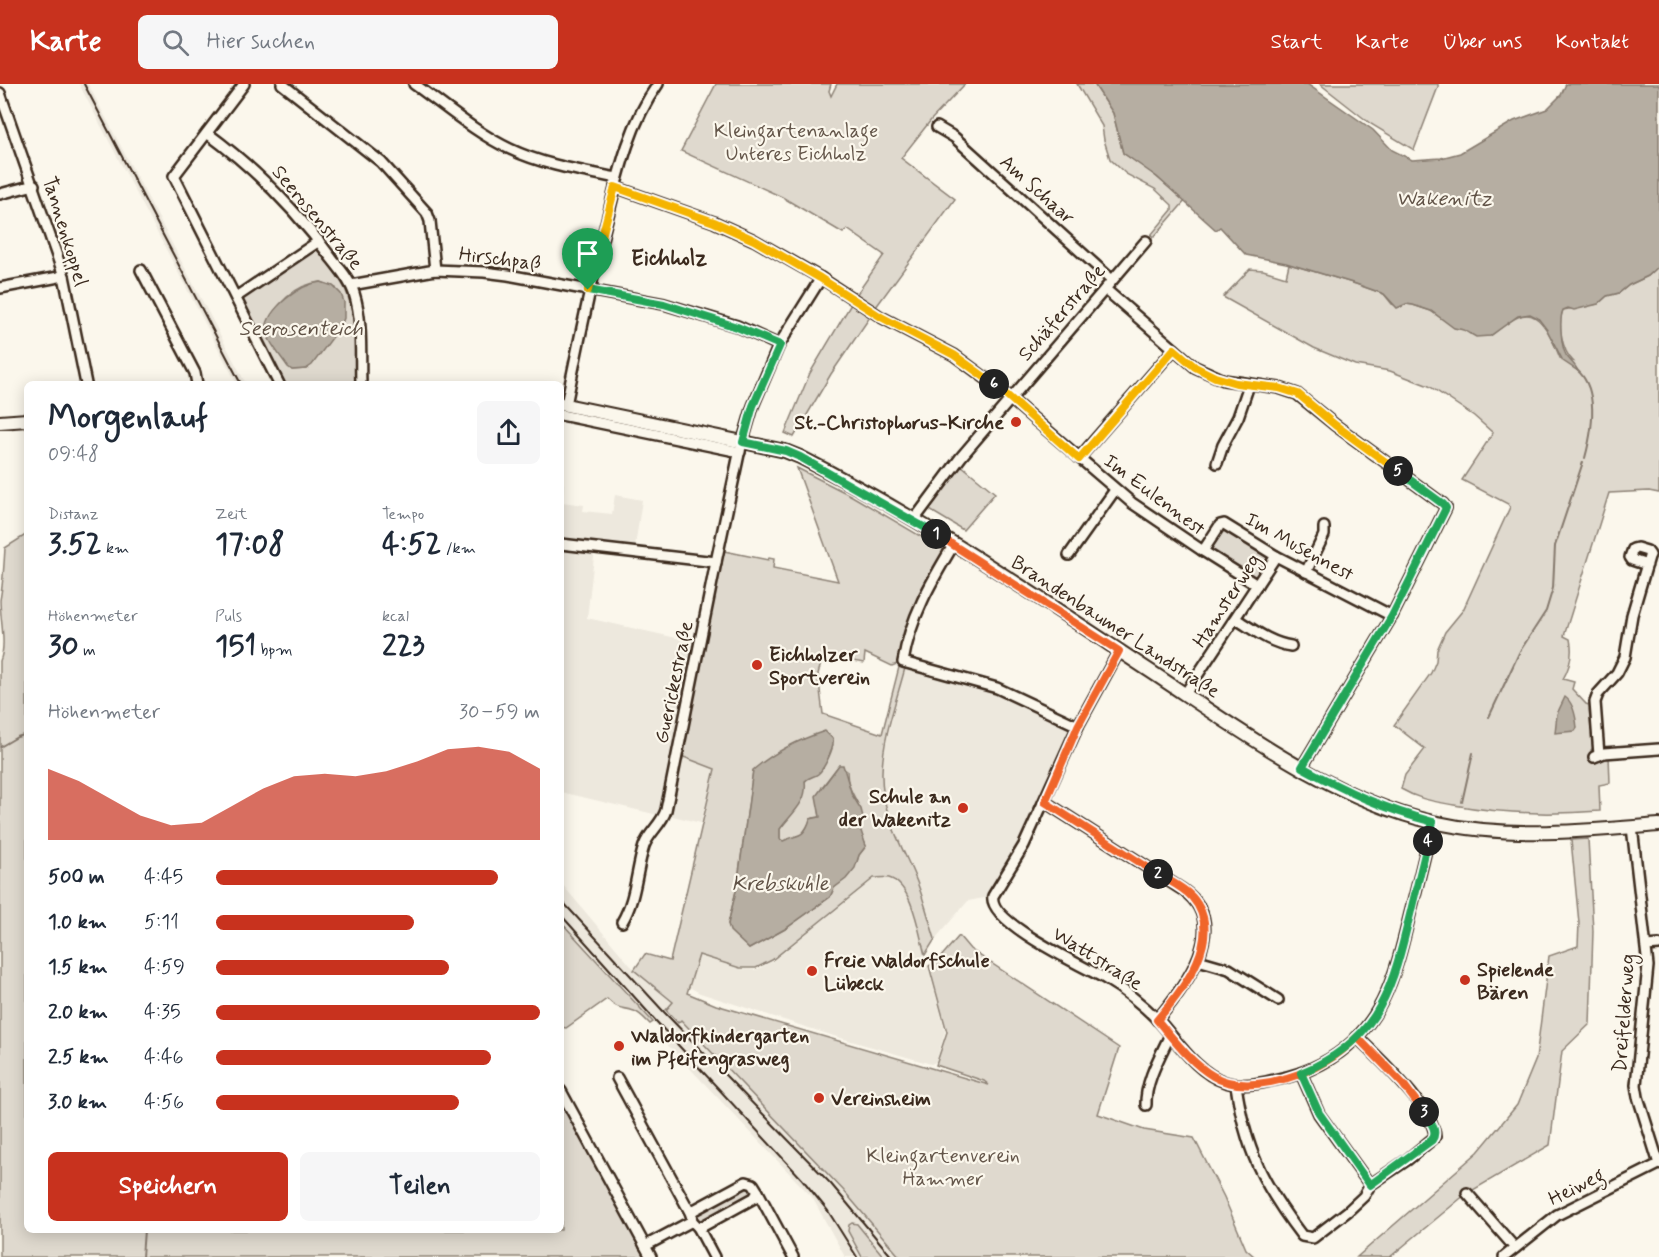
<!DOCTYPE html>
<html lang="de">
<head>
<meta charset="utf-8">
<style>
	body { margin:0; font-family:Mynerve,sans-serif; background:#f6f6f7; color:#1f2937; height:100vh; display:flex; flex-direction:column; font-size:22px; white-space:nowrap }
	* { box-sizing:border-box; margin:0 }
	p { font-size:20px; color:#747a83 }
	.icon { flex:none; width:33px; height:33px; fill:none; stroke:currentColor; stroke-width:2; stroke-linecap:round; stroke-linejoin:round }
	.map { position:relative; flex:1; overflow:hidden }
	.panel { position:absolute; left:24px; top:297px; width:540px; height:852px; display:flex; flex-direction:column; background:#fff; border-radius:9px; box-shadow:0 3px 15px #0003 }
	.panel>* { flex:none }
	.pin { position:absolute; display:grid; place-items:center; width:51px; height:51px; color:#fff; margin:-62px -26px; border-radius:50% 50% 50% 0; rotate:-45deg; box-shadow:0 0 6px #0007 }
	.pin .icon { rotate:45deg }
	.km { position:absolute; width:30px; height:30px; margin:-15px; border-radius:50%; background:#222; color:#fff; font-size:16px; line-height:30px; text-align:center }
	.round { display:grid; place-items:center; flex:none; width:63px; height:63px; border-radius:9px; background:#f6f6f7 }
	.overview { display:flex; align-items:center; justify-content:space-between; height:102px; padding:0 24px }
	h1 { font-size:33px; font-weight:800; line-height:45px }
	.figures { display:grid; grid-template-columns:repeat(3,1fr); gap:9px; height:102px; padding:6px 24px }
	.figures div { display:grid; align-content:center }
	.figures b { font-size:30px; font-weight:800 }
	.figures small { font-size:16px; font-weight:400 }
	.figures p { font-size:16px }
	.chart { height:168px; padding:12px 24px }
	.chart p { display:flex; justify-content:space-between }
	.chart svg { width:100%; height:108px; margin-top:6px; fill:#c8321e; opacity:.7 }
	.button { display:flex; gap:12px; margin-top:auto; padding:12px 24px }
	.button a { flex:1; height:69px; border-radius:9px; background:#c8321e; color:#fff; font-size:24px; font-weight:800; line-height:69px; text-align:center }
	.button a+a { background:#f6f6f7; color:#1f2937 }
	ul { padding:0 24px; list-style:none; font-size:20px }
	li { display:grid; grid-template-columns:96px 72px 1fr; align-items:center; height:45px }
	li i { height:15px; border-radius:8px; background:#c8321e }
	header { display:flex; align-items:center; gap:36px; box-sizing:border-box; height:84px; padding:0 30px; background:#c8321e; color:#fff }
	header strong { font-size:28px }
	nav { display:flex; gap:33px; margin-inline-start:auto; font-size:21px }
	.search { width:420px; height:54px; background:#f6f6f7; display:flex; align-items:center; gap:15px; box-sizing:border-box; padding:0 21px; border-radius:9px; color:#747a83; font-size:22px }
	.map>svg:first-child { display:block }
</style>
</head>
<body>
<header>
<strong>Karte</strong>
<div class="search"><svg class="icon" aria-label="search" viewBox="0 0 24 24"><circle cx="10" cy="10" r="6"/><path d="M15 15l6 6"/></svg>Hier suchen</div>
<nav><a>Start</a><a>Karte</a><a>Über uns</a><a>Kontakt</a></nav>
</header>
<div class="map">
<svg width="1659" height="1173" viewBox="0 0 1659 1173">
	<rect width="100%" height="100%" fill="#fbf7ec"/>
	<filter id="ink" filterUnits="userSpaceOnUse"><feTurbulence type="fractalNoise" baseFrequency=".0167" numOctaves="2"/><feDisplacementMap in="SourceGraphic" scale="12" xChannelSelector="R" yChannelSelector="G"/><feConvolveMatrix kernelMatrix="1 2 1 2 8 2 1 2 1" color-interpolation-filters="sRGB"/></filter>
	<g filter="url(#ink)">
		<!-- built -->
		<g fill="#ede8dd">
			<polygon points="79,0 88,0 246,300 237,300"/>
			<polygon points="561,399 564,400 562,418 584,421 583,427 612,430 615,411 642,416 634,469 595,464 587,534 699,559 677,671 715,684 701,739 661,729 658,731 561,708"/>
			<polygon points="905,584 994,609 1069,644 1042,717 1021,760 989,813 968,817 935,855 916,797 897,756 889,732 884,711 882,689 885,663"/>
			<polygon points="889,794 902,803 910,816 940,927 945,948 936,978 931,980 834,952 700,909 689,903 699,872 740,885 756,886 773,877 874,795"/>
			<polygon points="561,799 630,881 673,918 666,926 678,938 681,936 844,1107 900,1173 845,1173 812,1113 663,956 664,950 561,838"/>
		</g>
		<!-- green -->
		<g fill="#dfd9ce" stroke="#8d8276" stroke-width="1.5" fill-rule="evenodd">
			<polygon points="716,0 831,0 829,7 831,12 837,0 965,0 931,36 901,74 955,115 876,223 856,211 884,171 847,145 843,149 782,113 681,67"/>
			<polygon points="1077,0 1094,0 1113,29 1123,69 1146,84 1185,117 1154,153 1151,151 1172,126 1172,121 1155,105 1126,90 1110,75 1104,56 1102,42"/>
			<polygon points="1320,0 1438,0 1438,3 1414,66 1371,40"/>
			<path d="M317,164C326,177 337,189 344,203C355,223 359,277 355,300H284L241,215ZM321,198L336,204L341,242L306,285L292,286L266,245C274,221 295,200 321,198Z"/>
			<path d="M1289,180L1356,200L1384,210L1392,220L1401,223L1406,220L1413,221L1431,227L1457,244L1464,246L1470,250L1490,252C1499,246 1508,237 1518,233C1541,222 1553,257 1560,274L1573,277C1562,267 1557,240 1563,226L1598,220L1607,212L1619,209L1629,201L1648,192L1659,182V409L1649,407L1609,409L1564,552L1570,555C1573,569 1570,583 1563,595L1574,598L1572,605L1586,620L1589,621L1591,646L1594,647L1595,662L1591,666L1592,671L1609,672L1610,699L1599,701L1600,727C1550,731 1503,730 1454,721C1433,717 1420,716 1401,705L1405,691L1425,665L1394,641L1431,589L1436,577L1437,566L1445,548L1463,526L1510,423L1508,420L1462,396L1493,349L1474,332L1429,302L1390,287L1355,281L1314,264L1223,213L1250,185L1263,186L1286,193Z"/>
			<polygon points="851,220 870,233 831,290 794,353 785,349 810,289"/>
			<polygon points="961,381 995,409 963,446 928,425"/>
			<path d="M797,384L852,412L944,466L919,509L908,540L897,580L892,582L865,569L864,579L823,572L818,590L823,630L882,650L899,583L905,584C896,618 883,653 882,688C881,731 902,760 917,798C924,816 929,836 935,855L925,871C919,850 913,801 889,794C885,793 878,794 874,794L772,876L756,884H740L699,871L687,909L716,921L989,1001L984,997L936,981L947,948L929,882L940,874L959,852L970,865L1119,964L1098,1030L1144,1046L1194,1054L1224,1113L1246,1165L1255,1173H900L844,1107L681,936L678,939L666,926L673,918L634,886L645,870L670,877L715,685L676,670L704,559L724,467L768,476L769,474L774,475L773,484L838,497ZM839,681L847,687C847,708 857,712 861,729C863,735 859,737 860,743C860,750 864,756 866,762L859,771L857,778L834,804L830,813L785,845L749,865L728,840L737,803L753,687L807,694L787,735L780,745V755L783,757L801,752L813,734L820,733L818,717L822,703Z"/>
			<polygon points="1223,445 1226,445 1271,474 1258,493 1256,494 1211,467 1211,463"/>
			<path d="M27,450V1146H561V1017L645,1173H0V577C7,560 0,536 0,516C3,501 4,481 5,464Z"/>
			<polygon points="1588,755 1593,847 1590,940 1562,967 1550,1061 1466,1110 1390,1173 1357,1173 1478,1068 1517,1021 1536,975 1549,872 1578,862 1579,839 1571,756"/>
			<path d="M561,838L653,938L650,940C645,935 640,929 634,927C622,923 618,926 607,915L566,944L561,943Z"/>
			<polygon points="749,1101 754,1110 700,1139 696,1134 696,1129 744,1102"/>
			<polygon points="852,1139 857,1140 884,1173 862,1173 848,1147 849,1141"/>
		</g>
		<!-- water -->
		<g fill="#b6aea2" stroke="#85796d" stroke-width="1.5">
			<path d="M1094,0H1307L1373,46L1392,66L1412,76L1441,74L1460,69L1514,37L1547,25L1561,11L1566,0H1659V182L1648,192L1629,201L1619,209L1607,212L1598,220L1574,226L1568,224L1563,226C1559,235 1561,262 1566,271C1570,277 1575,280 1578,287L1563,277L1547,246L1538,234L1530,230L1518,232L1490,252L1476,253L1464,246L1454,244L1431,227L1413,221L1406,220L1397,224L1384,210L1356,200L1286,179L1246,171L1220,143L1216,146L1157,93L1123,69L1113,29Z"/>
			<path d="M321,198L333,202L341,210L344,218V234L341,242L312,281L306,285L292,286L288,283C282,274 266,255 266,246C267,224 301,200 321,198Z"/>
			<path d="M1565,613C1574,619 1576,633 1577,644L1575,647L1555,649L1557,630Z"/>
			<path d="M825,647L833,655C835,663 824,685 818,690C814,693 809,693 805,697C808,718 792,729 780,745V755L783,757C797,750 804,755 810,735L820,733L816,712L839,681H843L852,711L861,725L863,733L860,744L866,762L859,771L855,784L846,795L834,804L830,813L785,845L749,865L730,847L728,840L737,803L753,686C775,667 798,656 825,647Z"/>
		</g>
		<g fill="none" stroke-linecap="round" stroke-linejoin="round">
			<!-- stream -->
			<g stroke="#85796d" stroke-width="2">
				<path d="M1577,286C1600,306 1592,348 1585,374"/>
				<polyline points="1489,633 1520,567 1546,527 1553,504 1555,462 1583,378"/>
				<polyline points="0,663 17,653 27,650"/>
				<polyline points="1462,718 1473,669"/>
				<polyline points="142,1173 144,1146"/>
			</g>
			<!-- minor casing -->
			<g stroke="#3b2a1e" stroke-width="14">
				<g id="minor">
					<polyline points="244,0 174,92 279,300"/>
					<polyline points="282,0 381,78 427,129 430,137 435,186"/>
					<path d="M414,0C445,22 476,49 510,65C543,81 582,87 617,94"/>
					<polyline points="0,9 64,192 86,300"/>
					<polyline points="937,43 954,53 1112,196"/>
					<path d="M207,49C256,85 296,126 332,175C340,185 350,196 354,209C363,237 360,271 361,300"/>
					<polyline points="615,103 714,138 754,156 821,194 881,233 954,271 992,299 1132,419 1203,467 1257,501"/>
					<polyline points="0,110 34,101"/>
					<polyline points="141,186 195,289 197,300"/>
					<polyline points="351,201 435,186 484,188 508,191 664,220 737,242 779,261"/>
					<polyline points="0,204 64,192"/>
					<polyline points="1105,205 1195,283 1224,296 1279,304 1297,310 1335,341 1443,420 1446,424 1392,532 1302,683"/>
					<polyline points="236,213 319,157"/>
					<path d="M566,321C579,256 592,192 609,128C620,83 631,38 658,0"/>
					<polyline points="561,331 740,368"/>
					<polyline points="1079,374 1174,265"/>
					<polyline points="1217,379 1223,361 1238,333 1249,301"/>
					<polyline points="914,436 961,373 1146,157"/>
					<polyline points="561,460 716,478"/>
					<path d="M954,460C931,498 910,534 903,578L997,604L1078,642"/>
					<polyline points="1203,467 1220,441 1224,440 1276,472 1392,532"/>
					<polyline points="1069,471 1115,406"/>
					<polyline points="1306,488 1324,451 1324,443"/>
					<path d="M1236,535C1254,546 1270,559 1291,562"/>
					<path d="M1119,567L1078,642L1024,761L993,812C987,838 1085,883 1106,895C1125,906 1143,921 1159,937C1178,958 1196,988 1225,998C1240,1003 1259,1000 1274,996C1290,993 1306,988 1321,980C1382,948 1395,892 1410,830C1418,800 1425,769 1433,738"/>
					<polyline points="1185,610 1276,472"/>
					<polyline points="1599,671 1595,618 1598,610 1617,589 1625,573 1632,531 1649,473 1650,471 1647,467 1637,464 1633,465 1630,473 1632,476 1647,481"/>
					<polyline points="1594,673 1604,669 1659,665"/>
					<path d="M1045,718L1183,806C1233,841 1184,904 1157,936"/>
					<polyline points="1632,743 1648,882 1636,1001 1638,1013 1659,1080"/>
					<path d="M622,838C636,815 636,787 644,762C649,748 662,740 666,726L716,478L739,370L753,322L779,261L821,194"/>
					<polyline points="1646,862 1659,861"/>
					<polyline points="1198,876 1229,885 1278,916"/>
					<polyline points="1301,989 1319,1030 1370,1101"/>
					<polyline points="617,994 691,1130"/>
					<path d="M1236,1001C1245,1065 1263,1101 1302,1152L1313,1154L1348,1127L1364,1112L1370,1101L1407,1076L1435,1053C1435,1027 1376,971 1357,953"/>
					<polyline points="561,1007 651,1173"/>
					<path d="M1146,1021C1145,998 1160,972 1170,951"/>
					<polygon points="746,1098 753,1100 758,1108 754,1114 703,1142 698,1143 692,1137 691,1130 694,1126"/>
					<polyline points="758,1108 793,1173"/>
					<polyline points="1467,1109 1515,1164"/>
					<polyline points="698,1143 714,1173"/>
					<polyline points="645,1162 692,1137"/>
					<polyline points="1504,1173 1557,1131 1659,1080"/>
				</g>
			</g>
			<!-- major casing -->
			<g stroke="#3b2a1e" stroke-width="16">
				<g id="major">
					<path d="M561,320L743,358L785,367L800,373C922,434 1036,512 1150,587C1235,643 1333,716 1433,738C1508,755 1583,747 1659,741"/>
					<polyline points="0,338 27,336"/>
				</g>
			</g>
			<!-- minor -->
			<use href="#minor" stroke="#fbf7ec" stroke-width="9"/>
			<!-- major -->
			<use href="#major" stroke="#fbf7ec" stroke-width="12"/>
			<!-- rail -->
			<g stroke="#3b2a1e" stroke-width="2">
				<polyline points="84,0 241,300"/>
				<polyline points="561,816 664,928 831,1100 892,1173"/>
				<polyline points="561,831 655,936 802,1095 828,1127 857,1173"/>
			</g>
		</g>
	</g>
	<g fill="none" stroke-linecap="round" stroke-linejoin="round" filter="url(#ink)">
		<!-- split-1 casing -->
		<g stroke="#fff" stroke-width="12">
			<polyline id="split-1" points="588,206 664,220 737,243 780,261 753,322 743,358 786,367 800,373 936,450"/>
		</g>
		<!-- split-2 casing -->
		<g stroke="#fff" stroke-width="12">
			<polyline id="split-2" points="936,450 1119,567 1078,642 1045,718 1158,790"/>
		</g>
		<!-- split-3 casing -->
		<g stroke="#fff" stroke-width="12">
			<path id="split-3" d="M1158,790C1169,797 1183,803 1192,813C1226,852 1183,906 1157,936C1174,956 1191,979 1213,992C1244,1011 1299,994 1328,976C1339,970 1348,962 1357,953L1403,1000L1424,1028"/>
		</g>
		<!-- split-4 casing -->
		<g stroke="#fff" stroke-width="12">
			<path id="split-4" d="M1424,1028C1429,1037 1439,1046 1432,1056L1370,1101L1319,1029L1301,989C1373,959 1390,914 1407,843C1414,814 1421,786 1428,757"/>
		</g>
		<!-- split-5 casing -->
		<g stroke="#fff" stroke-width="12">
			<path id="split-5" d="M1398,387L1443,420L1446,424L1392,532L1302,683C1347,708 1384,725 1433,738L1428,757"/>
		</g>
		<!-- split-6 casing -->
		<g stroke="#fff" stroke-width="12">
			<polyline id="split-6" points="994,300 1079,375 1174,265 1195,283 1215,293 1236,299 1279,304 1298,310 1335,341 1398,387"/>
		</g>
		<!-- split-7 casing -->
		<g stroke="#fff" stroke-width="12">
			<polyline id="split-7" points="588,206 615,103 714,138 754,156 820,194 881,233 954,271 994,300"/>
		</g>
		<!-- split-1 -->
		<use href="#split-1" stroke="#22a559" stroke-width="8"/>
		<!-- split-2 -->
		<use href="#split-2" stroke="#f0652b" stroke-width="8"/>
		<!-- split-3 -->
		<use href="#split-3" stroke="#f0652b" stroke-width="8"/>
		<!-- split-4 -->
		<use href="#split-4" stroke="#22a559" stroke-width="8"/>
		<!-- split-5 -->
		<use href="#split-5" stroke="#22a559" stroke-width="8"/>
		<!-- split-6 -->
		<use href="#split-6" stroke="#f5b400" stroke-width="8"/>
		<!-- split-7 -->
		<use href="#split-7" stroke="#f5b400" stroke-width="8"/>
	</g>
	<!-- markers -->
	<g fill="#c8321e" stroke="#fbf7ec" stroke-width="2">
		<circle cx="1016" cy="338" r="6"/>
		<circle cx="757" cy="581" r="6"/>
		<circle cx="963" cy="724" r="6"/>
		<circle cx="812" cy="887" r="6"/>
		<circle cx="1465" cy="896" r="6"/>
		<circle cx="619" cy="962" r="6"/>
		<circle cx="819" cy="1014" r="6"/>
	</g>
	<g text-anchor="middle" stroke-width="4.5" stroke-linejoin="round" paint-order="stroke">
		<!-- park labels -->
		<g font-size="20" fill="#64564a" stroke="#fbf7ec">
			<text x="796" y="53">Kleingartenanlage<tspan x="796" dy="23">Unteres Eichholz</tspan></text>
			<text x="943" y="1078">Kleingartenverein<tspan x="943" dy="23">Hammer</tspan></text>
		</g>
		<!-- street labels -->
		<g font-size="20" fill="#3b2a1e" stroke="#fbf7ec">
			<text transform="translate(1038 105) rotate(42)" y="7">Am Schaar</text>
			<text transform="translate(318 133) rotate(50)" y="7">Seerosenstraße</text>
			<text transform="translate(66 147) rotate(73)" y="7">Tannenkoppel</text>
			<text transform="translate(500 174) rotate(7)" y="7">Hirschpaß</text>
			<text transform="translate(1061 228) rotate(-49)" y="7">Schäferstraße</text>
			<text transform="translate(1155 410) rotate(37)" y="7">Im Eulennest</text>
			<text transform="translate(1300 462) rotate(29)" y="7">Im Musennest</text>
			<text transform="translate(1226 516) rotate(-57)" y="7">Hamsterweg</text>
			<text transform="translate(1116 542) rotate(33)" y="7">Brandenbaumer Landstraße</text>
			<text transform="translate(673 598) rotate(-78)" y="7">Guerickestraße</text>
			<text transform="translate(1098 874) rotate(32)" y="7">Wattstraße</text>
			<text transform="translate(1623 929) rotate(-86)" y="7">Dreifelderweg</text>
			<text transform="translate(1576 1102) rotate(-27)" y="7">Heiweg</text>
		</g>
		<!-- poi labels -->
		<g font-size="20" font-weight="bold" fill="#3b2a1e" stroke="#fbf7ec" text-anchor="start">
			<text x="1004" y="345" text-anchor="end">St.-Christophorus-Kirche</text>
			<text x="769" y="577">Eichholzer<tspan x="769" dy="23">Sportverein</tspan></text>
			<text x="951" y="719" text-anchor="end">Schule an<tspan x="951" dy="23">der Wakenitz</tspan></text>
			<text x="824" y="883">Freie Waldorfschule<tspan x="824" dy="23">Lübeck</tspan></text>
			<text x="1477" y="892">Spielende<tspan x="1477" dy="23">Bären</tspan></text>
			<text x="631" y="958">Waldorfkindergarten<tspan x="631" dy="23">im Pfeifengrasweg</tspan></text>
			<text x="831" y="1021">Vereinsheim</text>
		</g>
		<!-- water labels -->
		<g font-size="21" font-style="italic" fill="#605246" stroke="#fbf7ec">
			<text x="1444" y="121">Wakenitz</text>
			<text x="301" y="251">Seerosenteich</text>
			<text x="780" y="806">Krebskuhle</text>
		</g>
		<!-- quarter labels -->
		<g font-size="22" font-weight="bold" fill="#3b2a1e" stroke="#fbf7ec">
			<text x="669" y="181">Eichholz</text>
		</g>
	</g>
</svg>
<div class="pin" style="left:588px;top:206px;background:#1e9e55"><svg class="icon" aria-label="arrive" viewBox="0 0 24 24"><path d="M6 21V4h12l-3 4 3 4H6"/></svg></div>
<b class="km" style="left:936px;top:450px">1</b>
<b class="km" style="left:1158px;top:790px">2</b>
<b class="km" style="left:1424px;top:1028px">3</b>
<b class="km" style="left:1428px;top:757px">4</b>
<b class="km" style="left:1398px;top:387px">5</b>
<b class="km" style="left:994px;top:300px">6</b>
<section class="panel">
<div class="overview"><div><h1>Morgenlauf</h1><p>09:48</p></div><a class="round"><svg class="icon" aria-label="share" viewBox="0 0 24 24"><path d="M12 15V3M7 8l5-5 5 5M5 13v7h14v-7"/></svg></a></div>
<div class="figures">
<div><p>Distanz</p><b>3.52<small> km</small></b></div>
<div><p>Zeit</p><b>17:08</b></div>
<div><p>Tempo</p><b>4:52<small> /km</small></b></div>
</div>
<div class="figures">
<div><p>Höhenmeter</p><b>30<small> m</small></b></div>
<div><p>Puls</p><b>151<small> bpm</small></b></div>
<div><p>kcal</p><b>223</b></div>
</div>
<div class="chart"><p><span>Höhenmeter</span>30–59 m</p>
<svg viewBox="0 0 160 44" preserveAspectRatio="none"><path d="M0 44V15L10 20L20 27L30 34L40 38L50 37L60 30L70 23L80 18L90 17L100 18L110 16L120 12L130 7L140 6L150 8L160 15V44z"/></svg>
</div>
<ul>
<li><b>500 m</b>4:45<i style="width:87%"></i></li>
<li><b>1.0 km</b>5:11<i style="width:61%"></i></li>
<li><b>1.5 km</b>4:59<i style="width:72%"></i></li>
<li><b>2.0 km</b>4:35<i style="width:100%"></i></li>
<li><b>2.5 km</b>4:46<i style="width:85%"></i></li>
<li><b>3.0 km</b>4:56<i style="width:75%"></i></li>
</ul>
<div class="button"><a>Speichern</a><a>Teilen</a></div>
</section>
</div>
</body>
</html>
